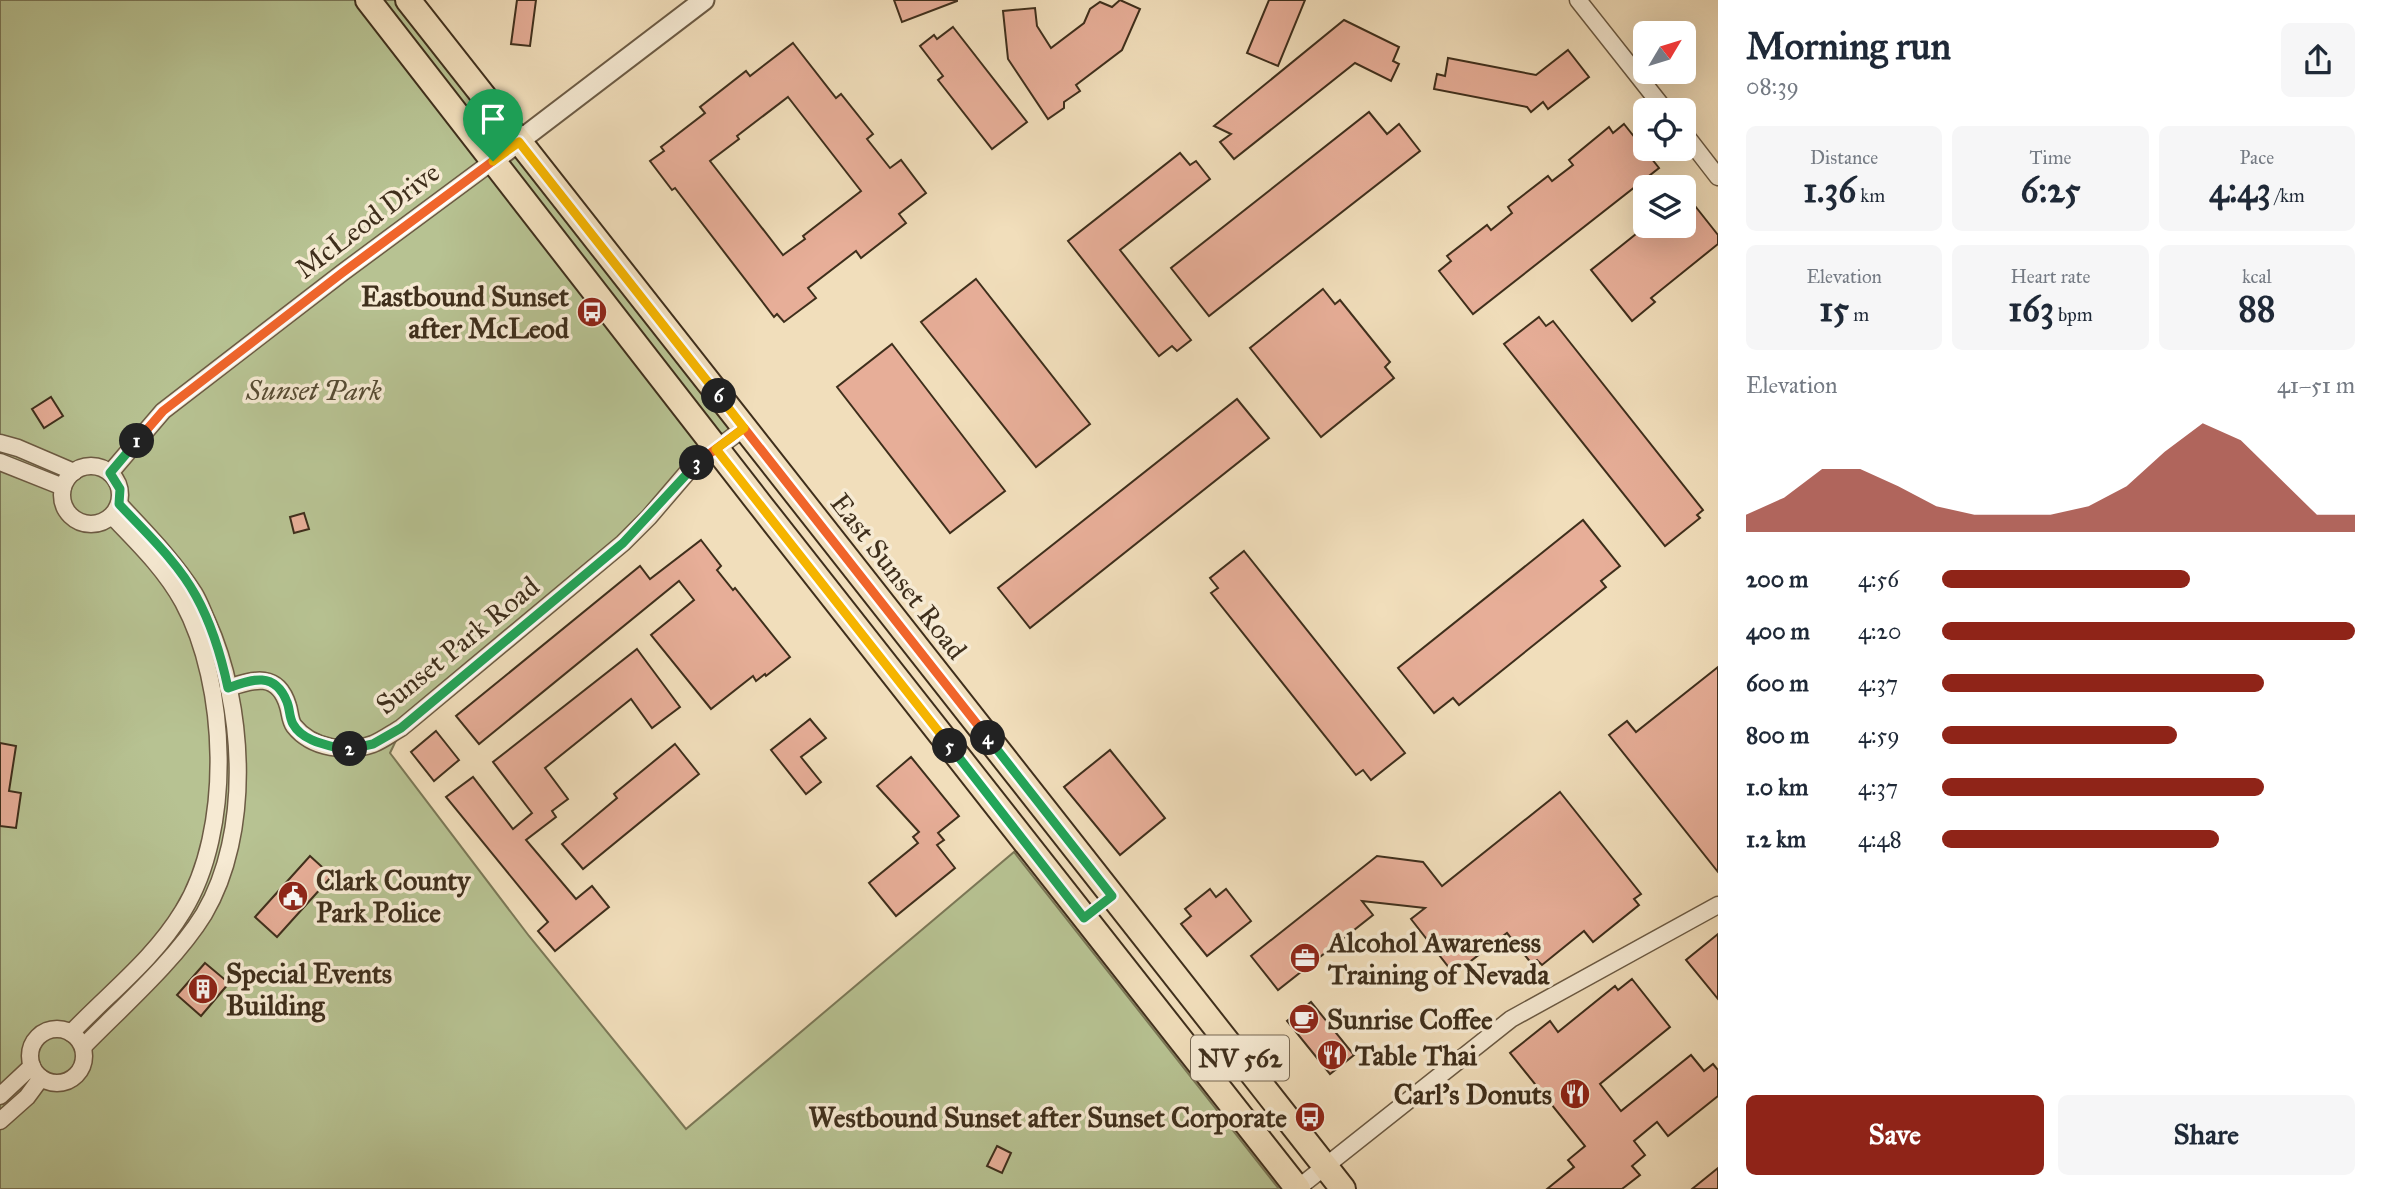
<!DOCTYPE html>
<html lang="en">
<head>
<meta charset="utf-8">
<style>
	body { margin:0; font-family:"IM FELL Great Primer",serif; background:#f6f6f7; color:#1f2937; height:100vh; display:flex; flex-direction:column; font-size:26px; white-space:nowrap }
	* { box-sizing:border-box; margin:0 }
	p { font-size:23px; color:#747a83 }
	.icon { flex:none; width:38px; height:38px; fill:none; stroke:currentColor; stroke-width:2; stroke-linecap:round; stroke-linejoin:round }
	.map { position:relative; flex:1; overflow:hidden }
	.panel { display:flex; flex-direction:column; background:#fff; width:665px }
	.panel>* { flex:none }
	.needle { width:46px; rotate:52deg }
	.controls { position:absolute; left:1633px; top:21px; display:grid; gap:14px }
	.controls a { display:grid; place-items:center; width:63px; height:63px; border-radius:10px; background:#fff; box-shadow:0 7px 28px #0002; font-size:35px }
	.pin { position:absolute; display:grid; place-items:center; width:60px; height:60px; color:#fff; margin:-72px -30px; border-radius:50% 50% 50% 0; rotate:-45deg; box-shadow:0 0 7px #0007 }
	.pin .icon { rotate:45deg }
	.km { position:absolute; width:35px; height:35px; margin:-18px; border-radius:50%; background:#222; color:#fff; font-size:19px; line-height:35px; text-align:center }
	.round { display:grid; place-items:center; flex:none; width:74px; height:74px; border-radius:10px; background:#f6f6f7 }
	.head { display:flex; align-items:center; justify-content:space-between; height:119px; padding:0 28px }
	h1 { font-size:38px; font-weight:700; line-height:52px }
	.stats { display:grid; grid-template-columns:repeat(3,1fr); gap:10px; height:119px; padding:7px 28px }
	.stats div { display:grid; align-content:center; border-radius:10px; background:#f6f6f7; text-align:center }
	.stats b { font-size:35px; font-weight:700 }
	.stats small { font-size:19px; font-weight:400 }
	.stats p { font-size:19px }
	.chart { height:196px; padding:14px 28px }
	.chart p { display:flex; justify-content:space-between }
	.chart svg { width:100%; height:126px; margin-top:7px; fill:#8f2418; opacity:.7 }
	.action { display:flex; gap:14px; margin-top:auto; padding:14px 28px }
	.action a { flex:1; height:80px; border-radius:10px; background:#8f2418; color:#fff; font-size:28px; font-weight:700; line-height:80px; text-align:center }
	.action a+a { background:#f6f6f7; color:#1f2937 }
	ul { padding:0 28px; list-style:none; font-size:23px }
	li { display:grid; grid-template-columns:112px 84px 1fr; align-items:center; height:52px }
	li i { height:18px; border-radius:9px; background:#8f2418 }
	main { display:flex; flex:1; min-height:0 }
	.map>svg:first-child { display:block }
</style>
</head>
<body>
<main>
<div class="map">
<svg width="1718" height="1189" viewBox="0 0 1718 1189">
	<rect width="100%" height="100%" fill="#f1debb"/>
	<filter id="stains"><feTurbulence type="fractalNoise" baseFrequency=".00286" numOctaves="4"/><feColorMatrix values="0 0 0 0 .2 0 0 0 0 .09 0 0 0 0 .02 0 0 0 .5 -.17"/></filter>
	<radialGradient id="worn" r=".72"><stop offset=".6" stop-color="#630" stop-opacity="0"/><stop offset="1" stop-color="#630" stop-opacity=".3"/></radialGradient>
	<!-- green -->
	<polygon fill="#b7c292" stroke="#7b7857" stroke-width="2" points="0,0 408,0 744,428 649,517 402,728 390,753 529,936 686,1129 1014,852 1279,1189 0,1189"/>
	<!-- building -->
	<g fill="#e7ae98" stroke="#3f2f1c" stroke-width="2" fill-rule="evenodd">
		<polygon points="517,0 536,0 530,46 511,44"/>
		<polygon points="894,0 957,0 957,1 902,22"/>
		<polygon points="1120,0 1140,9 1122,50 1076,85 1080,91 1064,102 1064,108 1048,119 1008,59 1003,11 1035,8 1037,26 1051,48 1084,23 1090,9 1100,2 1112,7"/>
		<polygon points="1269,0 1305,0 1278,66 1247,53"/>
		<polygon points="1344,20 1399,47 1393,61 1399,64 1391,81 1355,63 1234,159 1220,142 1231,134 1214,126"/>
		<polygon points="953,27 1027,122 992,149 938,80 943,76 920,46 934,35 937,39"/>
		<path d="M793,43L836,98L841,94L873,134L867,139L890,168L901,160L926,193L899,214L906,223L861,258L856,251L808,288L816,298L784,322L777,314L774,317L675,188L672,190L650,161L664,151L661,147L705,113L700,107L746,71L750,76ZM788,97L861,191L803,236L805,239L783,255L710,161L739,139L737,136Z"/>
		<polygon points="1568,50 1589,77 1548,109 1543,102 1531,112 1527,107 1434,89 1437,74 1445,76 1448,58 1536,75"/>
		<polygon points="1369,112 1387,134 1399,124 1420,151 1209,316 1171,268"/>
		<polygon points="1624,124 1659,168 1473,314 1439,271 1451,261 1447,256 1487,225 1491,230 1512,213 1508,207 1548,176 1552,181 1573,165 1569,160 1609,127 1613,133"/>
		<polygon points="1180,153 1190,165 1196,161 1210,179 1120,250 1191,340 1177,351 1172,346 1159,356 1068,241"/>
		<polygon points="1684,192 1718,235 1718,244 1651,298 1655,302 1632,321 1591,270 1646,226 1684,226"/>
		<polygon points="976,279 1090,424 1036,467 921,322"/>
		<polygon points="1323,289 1335,304 1340,300 1390,362 1385,367 1394,378 1321,437 1250,348"/>
		<polygon points="1539,317 1546,326 1553,321 1703,510 1697,515 1700,518 1665,546 1504,344"/>
		<polygon points="892,344 1005,491 950,533 837,387"/>
		<polygon points="51,397 63,416 44,428 32,409"/>
		<polygon points="1237,399 1269,438 1030,628 998,588"/>
		<polygon points="304,513 309,529 294,533 290,517"/>
		<polygon points="1583,520 1620,566 1601,581 1606,587 1459,705 1453,698 1434,713 1398,668"/>
		<polygon points="701,540 721,566 717,570 733,590 735,588 790,657 766,676 765,674 756,681 753,676 711,709 651,635 694,600 679,581 479,744 456,716 640,566 650,579"/>
		<polygon points="1244,551 1405,753 1371,780 1363,770 1356,775 1211,593 1218,588 1210,578"/>
		<polygon points="637,649 680,707 652,728 631,699 545,768 568,799 552,811 556,817 526,840 576,899 592,886 609,907 555,951 538,931 548,922 446,797 473,777 513,829 532,813 493,762"/>
		<polygon points="1718,667 1718,872 1609,735 1627,721 1636,732"/>
		<polygon points="810,719 826,738 801,757 821,782 806,794 771,750"/>
		<polygon points="436,731 459,760 434,781 411,752"/>
		<polygon points="0,743 16,746 9,791 21,793 16,828 0,826"/>
		<polygon points="675,744 699,774 583,869 562,844 617,798 614,794"/>
		<polygon points="1110,750 1165,818 1120,855 1064,787"/>
		<polygon points="911,757 959,816 938,833 944,840 937,845 955,868 896,916 869,883 918,843 913,837 919,832 877,786"/>
		<polygon points="1560,792 1641,894 1634,899 1639,905 1593,942 1584,931 1542,965 1537,960 1532,964 1507,933 1454,974 1411,919 1425,908 1362,901 1373,915 1278,990 1251,956 1377,856 1423,862 1442,886"/>
		<polygon points="310,856 332,876 277,937 255,917"/>
		<polygon points="1210,889 1216,897 1226,889 1251,921 1207,956 1181,924 1191,916 1185,909"/>
		<polygon points="1718,934 1718,999 1686,960"/>
		<polygon points="205,963 229,983 201,1016 177,995"/>
		<polygon points="1632,979 1670,1027 1600,1084 1621,1111 1691,1055 1704,1071 1713,1064 1718,1070 1718,1096 1668,1136 1657,1122 1634,1141 1645,1155 1632,1166 1640,1175 1622,1189 1547,1189 1574,1167 1568,1160 1585,1146 1510,1053 1550,1021 1558,1032 1615,986 1618,990"/>
		<polygon points="1311,1002 1354,1055 1330,1074 1287,1021"/>
		<polygon points="997,1146 1011,1153 1002,1173 987,1166"/>
		<polygon points="1718,1168 1718,1189 1692,1189"/>
	</g>
	<g fill="none" stroke-linecap="round" stroke-linejoin="round">
		<!-- minor casing -->
		<g stroke="#6c5b44" stroke-width="19">
			<g id="minor">
				<polyline points="1578,0 1665,110"/>
				<polyline points="1684,133 1718,177"/>
				<polyline points="0,443 18,448 74,472"/>
				<polyline points="0,462 63,487"/>
				<circle cx="91" cy="495" r="29"/>
				<polyline points="110,473 163,411 342,273 493,161"/>
				<path d="M228,688C254,679 278,672 288,706C290,712 290,721 294,726C312,749 348,753 373,744C383,740 392,733 401,728L623,543L649,517L691,468L744,428"/>
				<circle cx="57" cy="1056" r="27"/>
				<path d="M71,1033C109,993 154,959 183,911C233,830 228,685 183,602C165,569 137,542 112,516"/>
				<path d="M83,1047C122,1007 175,961 204,914C252,833 245,705 207,621C203,612 199,601 194,593C173,560 145,532 119,504"/>
				<polyline points="0,1096 32,1066"/>
				<polyline points="0,1121 27,1097 41,1078"/>
				<polyline points="1298,1188 1511,1019 1718,905"/>
			</g>
		</g>
		<!-- tertiary casing -->
		<g stroke="#6c5b44" stroke-width="23">
			<polyline id="tertiary" points="493,161 704,0"/>
		</g>
		<!-- primary casing -->
		<g stroke="#3f2f1c" stroke-width="28">
			<g id="primary">
				<polyline points="368,0 762,507 1298,1189"/>
				<polyline points="408,0 1343,1189"/>
			</g>
		</g>
		<!-- minor -->
		<use href="#minor" stroke="#f6ead3" stroke-width="16"/>
		<!-- tertiary -->
		<use href="#tertiary" stroke="#f6ead3" stroke-width="19"/>
		<!-- primary -->
		<use href="#primary" stroke="#f1debb" stroke-width="24"/>
	</g>
	<g fill="none" stroke-linecap="round" stroke-linejoin="round">
		<!-- split-1 casing -->
		<g stroke="#fff" stroke-width="14">
			<polyline id="split-1" points="137,441 163,411 202,381 342,273 493,161"/>
		</g>
		<!-- split-2 casing -->
		<g stroke="#fff" stroke-width="14">
			<path id="split-2" d="M137,441L110,473L120,489L119,504C145,532 177,561 196,596C212,625 221,655 228,688C252,679 275,671 287,702C290,709 289,717 293,724C303,742 328,745 346,750L350,749"/>
		</g>
		<!-- split-3 casing -->
		<g stroke="#fff" stroke-width="14">
			<polyline id="split-3" points="350,749 373,744 401,728 623,543 697,463"/>
		</g>
		<!-- split-4 casing -->
		<g stroke="#fff" stroke-width="14">
			<polyline id="split-4" points="697,463 744,428 988,738"/>
		</g>
		<!-- split-5 casing -->
		<g stroke="#fff" stroke-width="14">
			<polyline id="split-5" points="950,746 1084,918 1112,896 988,738"/>
		</g>
		<!-- split-6 casing -->
		<g stroke="#fff" stroke-width="14">
			<polyline id="split-6" points="719,396 744,428 716,449 950,746"/>
		</g>
		<!-- split-7 casing -->
		<g stroke="#fff" stroke-width="14">
			<polyline id="split-7" points="493,161 519,142 719,396"/>
		</g>
		<!-- split-1 -->
		<use href="#split-1" stroke="#f0652b" stroke-width="9"/>
		<!-- split-2 -->
		<use href="#split-2" stroke="#22a559" stroke-width="9"/>
		<!-- split-3 -->
		<use href="#split-3" stroke="#22a559" stroke-width="9"/>
		<!-- split-4 -->
		<use href="#split-4" stroke="#f0652b" stroke-width="9"/>
		<!-- split-5 -->
		<use href="#split-5" stroke="#22a559" stroke-width="9"/>
		<!-- split-6 -->
		<use href="#split-6" stroke="#f5b400" stroke-width="9"/>
		<!-- split-7 -->
		<use href="#split-7" stroke="#f5b400" stroke-width="9"/>
	</g>
	<!-- icons -->
	<defs>
		<g id="bus-disc" transform="scale(1.575)"><circle r="9.5" fill="#8f2418" stroke="#f6ead3"/><path d="M-5-6H5V4H4V6H2V4H-2V6H-4V4H-5ZM-3.5-4V0h7V-4ZM-3.5 1.2v1.5H-2V1.2ZM2 1.2v1.5H3.5V1.2Z" fill="#fff"/></g>
		<g id="civic-disc" transform="scale(1.575)"><circle r="9.5" fill="#8f2418" stroke="#f6ead3"/><path d="M-.6-6.5H3V-4.5H.6V-3L4-1V1h2V6H-6V1h2V-1L-.6-3ZM-1.2 2.5V6h2.4V2.5Z" fill="#fff"/></g>
		<g id="office-disc" transform="scale(1.575)"><circle r="9.5" fill="#8f2418" stroke="#f6ead3"/><path d="M-6-3h4V-5.5h4V-3h4V5H-6ZM-1-4.5V-3h2v-1.5ZM-6 0V1H6V0Z" fill="#fff"/></g>
		<g id="building-disc" transform="scale(1.575)"><circle r="9.5" fill="#8f2418" stroke="#f6ead3"/><path d="M-4-6H4V6H1V3H-1V6H-4ZM-2.5-4.3h1.7v1.8h-1.7ZM.8-4.3h1.7v1.8H.8ZM-2.5-1h1.7V.8h-1.7ZM.8-1h1.7V.8H.8Z" fill="#fff"/></g>
		<g id="cafe-disc" transform="scale(1.575)"><circle r="9.5" fill="#8f2418" stroke="#f6ead3"/><path d="M-5.5-4.5H6V0H3Q3 3.5 0 3.5H-2.5Q-5.5 3.5-5.5 0ZM3-3.2v2h1.7v-2ZM-6 4.5H4V6H-6Z" fill="#fff"/></g>
		<g id="restaurant-disc" transform="scale(1.575)"><circle r="9.5" fill="#8f2418" stroke="#f6ead3"/><path d="M-5-6h1v4h1v-4h1v4h1v-4h1v5L-1.5 .5V6h-2V.5L-5-1ZM5-6V6H3V1.5H1.5Q1.5-4 5-6Z" fill="#fff"/></g>
	</defs>
	<g fill-rule="evenodd">
		<use href="#bus-disc" x="592" y="312"/>
		<use href="#civic-disc" x="293" y="896"/>
		<use href="#office-disc" x="1305" y="958"/>
		<use href="#building-disc" x="203" y="989"/>
		<use href="#cafe-disc" x="1304" y="1019"/>
		<use href="#restaurant-disc" x="1332" y="1055"/>
		<use href="#restaurant-disc" x="1575" y="1094"/>
		<use href="#bus-disc" x="1310" y="1117"/>
	</g>
	<g text-anchor="middle" stroke-width="7" stroke-linejoin="round" paint-order="stroke">
		<!-- shield labels -->
		<rect fill="#f6ead3" stroke="#766753" stroke-width="2" x="1191" y="1035.5" width="98" height="45" rx="5"/>
		<g font-size="26" font-weight="bold" fill="#3f2f1c">
			<text x="1240" y="1067">NV 562</text>
		</g>
		<!-- street labels -->
		<g font-size="28" fill="#3f2f1c" stroke="#f6ead3">
			<text transform="translate(367 220) rotate(-37)" y="10">McLeod Drive</text>
			<text transform="translate(899 576) rotate(52)" y="10">East Sunset Road</text>
			<text transform="translate(457 645) rotate(-39)" y="10">Sunset Park Road</text>
		</g>
		<!-- poi labels -->
		<g font-size="28" font-weight="bold" fill="#3f2f1c" stroke="#f6ead3" text-anchor="start">
			<text x="569" y="306" text-anchor="end">Eastbound Sunset<tspan x="569" dy="32">after McLeod</tspan></text>
			<text x="316" y="890">Clark County<tspan x="316" dy="32">Park Police</tspan></text>
			<text x="1328" y="952">Alcohol Awareness<tspan x="1328" dy="32">Training of Nevada</tspan></text>
			<text x="226" y="983">Special Events<tspan x="226" dy="32">Building</tspan></text>
			<text x="1327" y="1029">Sunrise Coffee</text>
			<text x="1355" y="1065">Table Thai</text>
			<text x="1552" y="1104" text-anchor="end">Carl's Donuts</text>
			<text x="1287" y="1127" text-anchor="end">Westbound Sunset after Sunset Corporate</text>
		</g>
		<!-- park labels -->
		<g font-size="28" font-style="italic" fill="#574c34" stroke="#f6ead3">
			<text x="314" y="400">Sunset Park</text>
		</g>
	</g>
	<rect width="100%" height="100%" filter="url(#stains)"/>
	<rect width="100%" height="100%" fill="url(#worn)"/>
</svg>
<div class="controls">
<a><svg class="needle" viewBox="-14 -14 28 28"><path d="M0-13l5 13h-10z" fill="#e53935"/><path d="M0 13l5-13h-10z" fill="#747a83"/></svg></a>
<a><svg class="icon" aria-label="locate" viewBox="0 0 24 24"><circle cx="12" cy="12" r="6"/><path d="M12 2v4M12 18v4M2 12h4M18 12h4"/></svg></a>
<a><svg class="icon" aria-label="layers" viewBox="0 0 24 24"><path d="M12 4l9 5-9 5-9-5zM3 14l9 5 9-5"/></svg></a>
</div>
<div class="pin" style="left:493px;top:161px;background:#1e9e55"><svg class="icon" aria-label="arrive" viewBox="0 0 24 24"><path d="M6 21V4h12l-3 4 3 4H6"/></svg></div>
<b class="km" style="left:137px;top:441px">1</b>
<b class="km" style="left:350px;top:749px">2</b>
<b class="km" style="left:697px;top:463px">3</b>
<b class="km" style="left:988px;top:738px">4</b>
<b class="km" style="left:950px;top:746px">5</b>
<b class="km" style="left:719px;top:396px">6</b>
</div>
<section class="panel">
<div class="head"><div><h1>Morning run</h1><p>08:39</p></div><a class="round"><svg class="icon" aria-label="share" viewBox="0 0 24 24"><path d="M12 15V3M7 8l5-5 5 5M5 13v7h14v-7"/></svg></a></div>
<div class="stats">
<div><p>Distance</p><b>1.36<small> km</small></b></div>
<div><p>Time</p><b>6:25</b></div>
<div><p>Pace</p><b>4:43<small> /km</small></b></div>
</div>
<div class="stats">
<div><p>Elevation</p><b>15<small> m</small></b></div>
<div><p>Heart rate</p><b>163<small> bpm</small></b></div>
<div><p>kcal</p><b>88</b></div>
</div>
<div class="chart"><p><span>Elevation</span>41–51 m</p>
<svg viewBox="0 0 160 44" preserveAspectRatio="none"><path d="M0 44V38L10 32L20 22L30 22L40 28L50 35L60 38L70 38L80 38L90 35L100 28L110 16L120 6L130 12L140 25L150 38L160 38V44z"/></svg>
</div>
<ul>
<li><b>200 m</b>4:56<i style="width:60%"></i></li>
<li><b>400 m</b>4:20<i style="width:100%"></i></li>
<li><b>600 m</b>4:37<i style="width:78%"></i></li>
<li><b>800 m</b>4:59<i style="width:57%"></i></li>
<li><b>1.0 km</b>4:37<i style="width:78%"></i></li>
<li><b>1.2 km</b>4:48<i style="width:67%"></i></li>
</ul>
<div class="action"><a>Save</a><a>Share</a></div>
</section>
</main>
</body>
</html>
